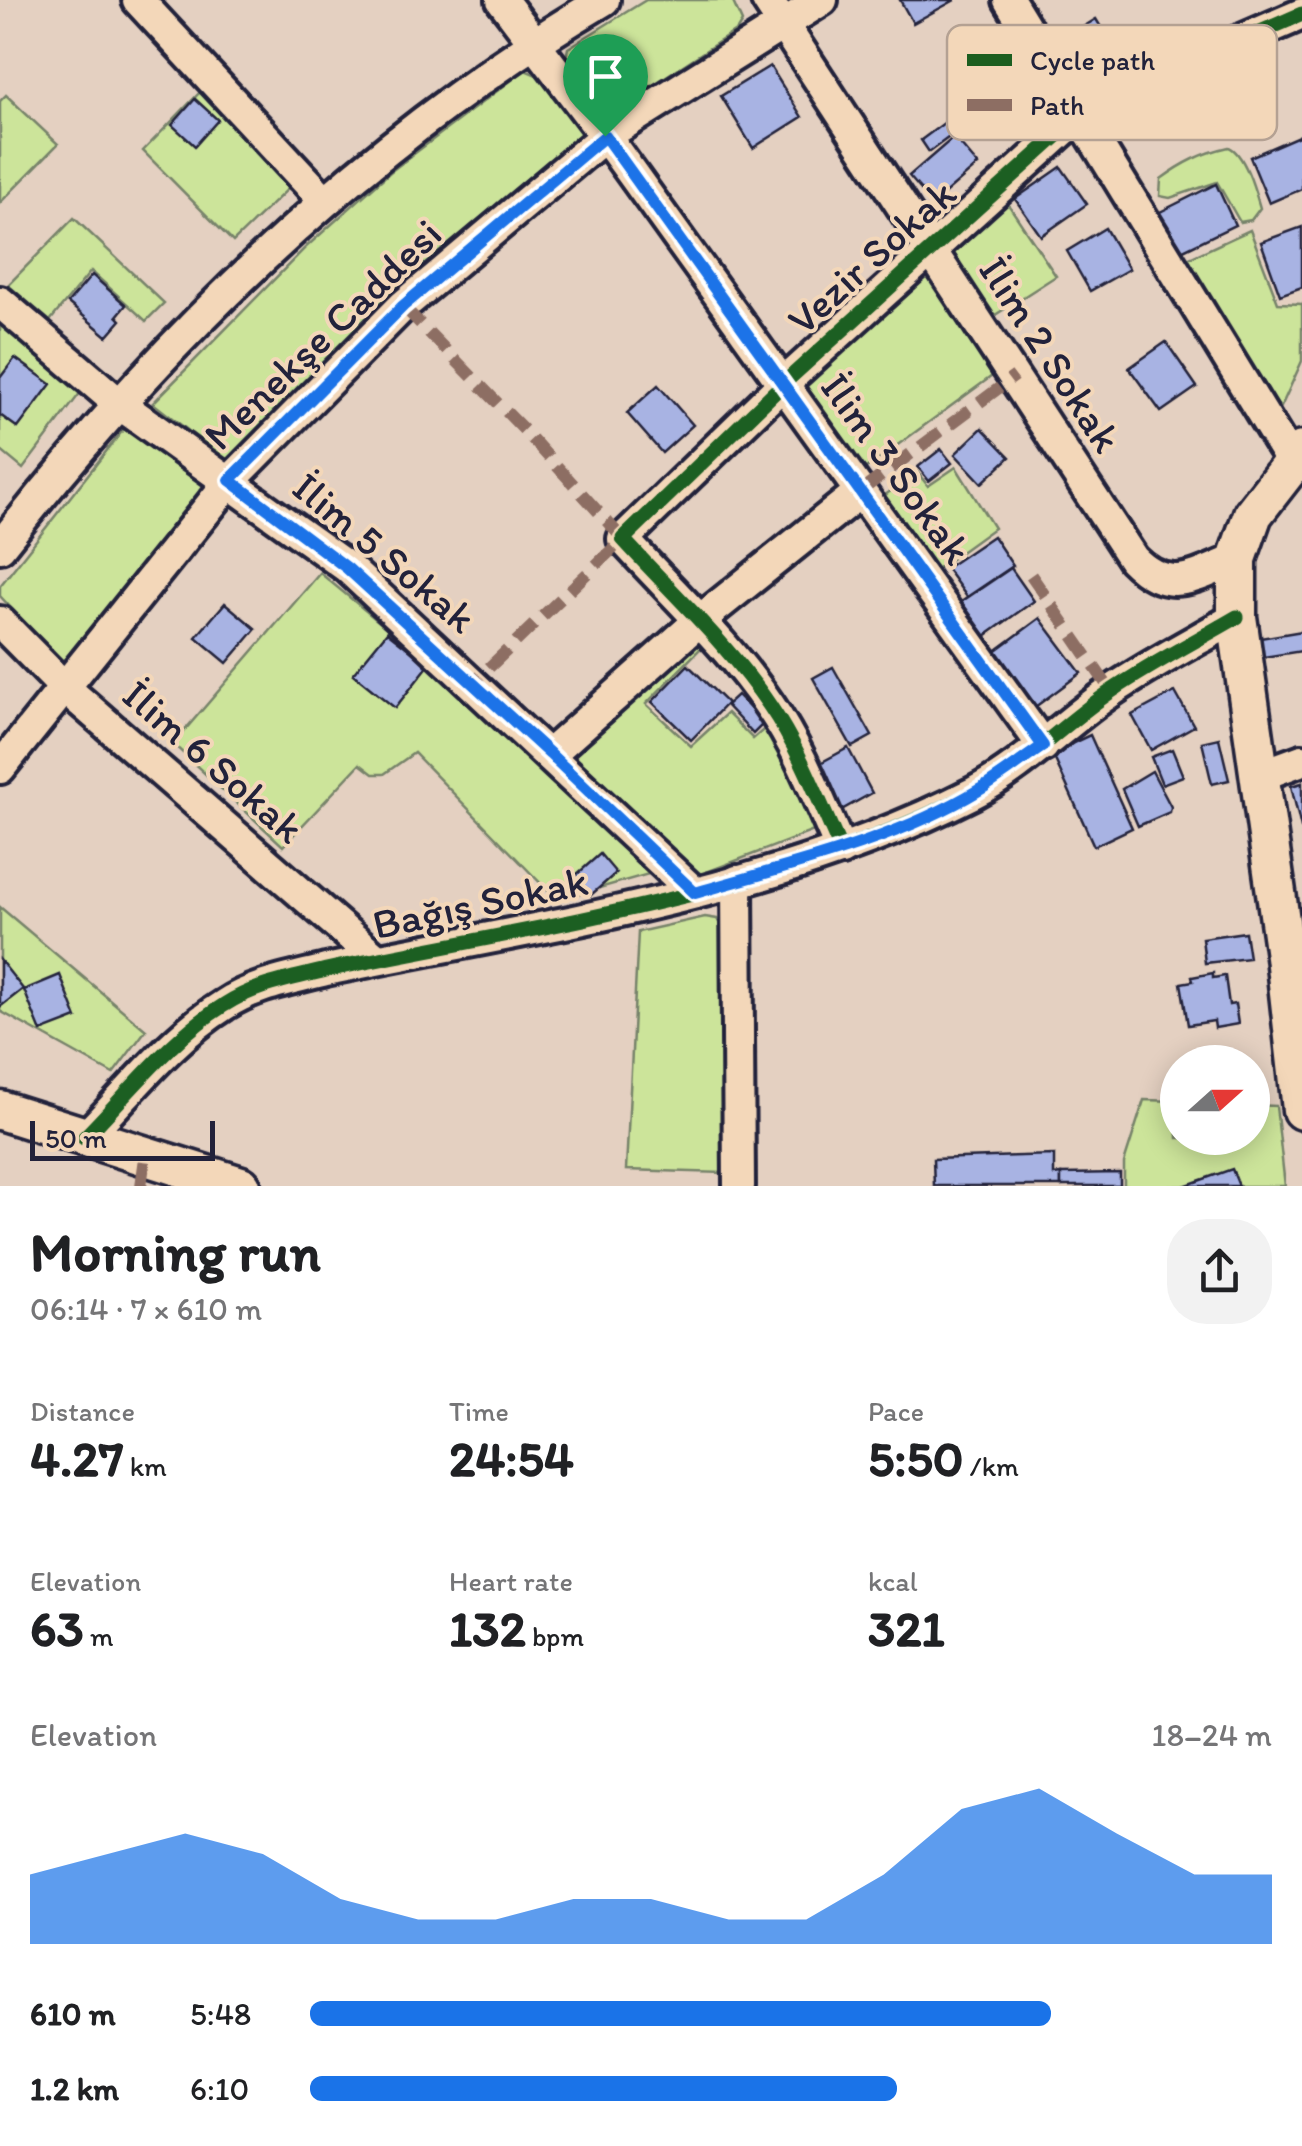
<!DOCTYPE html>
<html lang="en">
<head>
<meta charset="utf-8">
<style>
	body { margin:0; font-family:Itim,sans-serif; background:#f2f2f2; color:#202124; height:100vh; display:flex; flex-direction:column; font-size:38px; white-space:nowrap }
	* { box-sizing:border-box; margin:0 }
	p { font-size:32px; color:#757577 }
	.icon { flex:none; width:55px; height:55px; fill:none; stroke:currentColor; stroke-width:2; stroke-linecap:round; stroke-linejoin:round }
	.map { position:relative; height:1186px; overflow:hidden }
	.panel { display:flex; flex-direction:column; background:#fff; flex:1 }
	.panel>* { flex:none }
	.needle { width:65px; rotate:69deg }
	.tools { position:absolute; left:1160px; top:1045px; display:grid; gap:20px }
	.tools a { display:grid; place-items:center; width:110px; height:110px; border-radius:50%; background:#fff; box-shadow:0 5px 25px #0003; font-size:50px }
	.scale { position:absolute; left:30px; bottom:25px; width:185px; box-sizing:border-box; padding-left:10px; border:5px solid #22223b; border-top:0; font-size:28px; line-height:35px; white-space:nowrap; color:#22223b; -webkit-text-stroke:8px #f3d7b9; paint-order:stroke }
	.pin { position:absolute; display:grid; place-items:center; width:85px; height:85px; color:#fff; margin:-102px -42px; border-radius:50% 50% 50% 0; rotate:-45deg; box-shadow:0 0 10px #0007 }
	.pin .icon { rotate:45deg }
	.round { display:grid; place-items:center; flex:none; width:105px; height:105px; border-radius:40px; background:#f2f2f2 }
	.headline { display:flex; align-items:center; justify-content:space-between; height:170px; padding:0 30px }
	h1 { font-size:55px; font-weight:700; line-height:75px }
	.stats { display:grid; grid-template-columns:repeat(3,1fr); gap:15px; height:170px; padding:10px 30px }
	.stats div { display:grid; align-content:center }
	.stats b { font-size:50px; font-weight:700 }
	.stats small { font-size:28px; font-weight:400 }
	.stats p { font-size:28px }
	.chart { height:280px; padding:20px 30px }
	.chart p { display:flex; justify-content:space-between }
	.chart svg { width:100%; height:180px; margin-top:10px; fill:#1a73e8; opacity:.7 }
	ul { padding:0 30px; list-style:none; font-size:32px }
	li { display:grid; grid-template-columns:160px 120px 1fr; align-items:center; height:75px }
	li i { height:25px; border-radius:12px; background:#1a73e8 }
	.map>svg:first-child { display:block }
</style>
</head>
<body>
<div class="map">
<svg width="1302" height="1186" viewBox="0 0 1302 1186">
	<rect width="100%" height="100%" fill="#e4d0c1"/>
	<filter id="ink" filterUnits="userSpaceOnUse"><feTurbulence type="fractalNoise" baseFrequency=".01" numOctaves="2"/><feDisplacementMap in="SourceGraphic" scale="20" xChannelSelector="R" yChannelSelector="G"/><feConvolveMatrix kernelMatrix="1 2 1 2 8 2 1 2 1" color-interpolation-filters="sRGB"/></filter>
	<g filter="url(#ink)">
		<!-- green -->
		<g fill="#cce49a" stroke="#77836a" stroke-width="2.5">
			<path d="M646,0H732L742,22L737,30L608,114C589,106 562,68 568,48Z"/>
			<polygon points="525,70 544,78 580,128 581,136 398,288 227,461 153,403 304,249 390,172"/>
			<polygon points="204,88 293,184 233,242 143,151"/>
			<polygon points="6,95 58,144 0,203 0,101"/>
			<path d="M1229,147C1245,154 1255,191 1260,208L1251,220L1240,222L1217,182L1170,198L1160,196L1161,179C1183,163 1202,153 1229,147Z"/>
			<polygon points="1006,201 1056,276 992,317 947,251"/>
			<polygon points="74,218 164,303 146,321 91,271 50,321 8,285"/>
			<polygon points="1250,230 1278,303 1302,304 1302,361 1281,407 1265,399 1183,261"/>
			<polygon points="925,273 999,371 862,471 799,385"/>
			<polygon points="0,314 84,388 23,469 0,450"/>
			<polygon points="131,420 210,482 65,666 0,596 0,586"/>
			<polygon points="956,467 994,528 937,569 881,498 917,472 928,486"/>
			<polygon points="320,573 459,688 649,874 557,900 414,753 384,774 373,774 360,764 283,846 173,744"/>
			<polygon points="692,634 702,647 646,704 691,746 727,713 753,739 771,723 819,829 696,876 565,751"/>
			<polygon points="0,907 146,1030 113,1074 0,1011"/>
			<polygon points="705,917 717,919 723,930 724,1173 626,1170 638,932"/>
			<polygon points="1144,1100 1177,1101 1178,1138 1252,1138 1253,1105 1276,1106 1285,1186 1124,1186 1124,1163"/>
		</g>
		<!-- building -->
		<g fill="#a8b3e3" stroke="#22223b" stroke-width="2.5">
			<polygon points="900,0 955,0 913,23"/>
			<polygon points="1096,19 1121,60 1081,85 1056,44"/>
			<polygon points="770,66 802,117 753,148 721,96"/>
			<polygon points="195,99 218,120 195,146 172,125"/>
			<polygon points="948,120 956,132 929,152 921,140"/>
			<polygon points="1301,135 1302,189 1269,203 1250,157"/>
			<polygon points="954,137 978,165 933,204 909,176"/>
			<polygon points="1061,167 1087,204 1041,236 1015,199"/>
			<polygon points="1216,184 1235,225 1173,255 1154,215"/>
			<polygon points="1302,227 1302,287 1280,295 1261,242"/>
			<polygon points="1105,228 1129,269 1090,291 1067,251"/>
			<polygon points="92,275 126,305 117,316 121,320 107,336 68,303"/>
			<polygon points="1166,342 1197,387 1161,412 1129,368"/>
			<polygon points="15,358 51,384 18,428 0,415 0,378"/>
			<polygon points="658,385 693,425 662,453 627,413"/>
			<polygon points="982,428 1010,457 982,483 955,454"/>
			<polygon points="941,449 952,463 929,481 918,467"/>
			<polygon points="993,536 1013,566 967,597 946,568"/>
			<polygon points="1011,568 1034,601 985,636 961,602"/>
			<polygon points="225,603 256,629 227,663 196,637"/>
			<polygon points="1040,618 1081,673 1035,707 994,652"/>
			<polygon points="1302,631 1302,651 1257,658 1254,639"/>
			<polygon points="387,632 429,665 395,708 353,674"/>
			<polygon points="688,665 727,703 691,740 652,702"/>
			<polygon points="833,667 872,736 852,747 813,678"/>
			<polygon points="1175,692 1194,726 1151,750 1132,715"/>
			<polygon points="737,695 764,723 753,734 726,705"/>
			<polygon points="1090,735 1132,828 1094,846 1052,753"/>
			<polygon points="1219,738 1229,780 1212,784 1202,742"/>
			<polygon points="848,748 872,793 836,813 811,768"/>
			<polygon points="1172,749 1183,776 1162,784 1151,757"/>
			<polygon points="1152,771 1171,807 1170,812 1138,826 1122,789"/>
			<polygon points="1302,783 1302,828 1301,828 1291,786"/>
			<polygon points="600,854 616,873 591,895 575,876"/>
			<polygon points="1245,932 1249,958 1205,963 1202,938"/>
			<polygon points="0,960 23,989 0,1007"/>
			<polygon points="1213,973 1213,978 1225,976 1229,1005 1235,1004 1238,1024 1215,1028 1214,1021 1188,1025 1181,983 1193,981 1192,977"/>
			<polygon points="60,975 77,1018 41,1032 24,990"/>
			<polygon points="1054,1155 1054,1175 1061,1174 1061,1186 934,1186 933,1159"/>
			<polygon points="1232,1169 1239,1186 1184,1186"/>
			<polygon points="1120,1173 1120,1186 1061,1186 1061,1174"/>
		</g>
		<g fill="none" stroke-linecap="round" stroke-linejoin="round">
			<!-- minor casing -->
			<g stroke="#22223b" stroke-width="38">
				<g id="minor">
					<polyline points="138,0 324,200"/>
					<polyline points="502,0 605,136 1043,746"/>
					<path d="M767,0L1133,559C1169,596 1196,576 1237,559"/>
					<polyline points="1009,0 1293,464"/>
					<polyline points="0,302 118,403 347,567 695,893"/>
					<path d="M0,547C169,331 367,140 604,0"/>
					<polyline points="0,622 65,688 377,959"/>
					<polyline points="550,754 699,621 861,491"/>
					<polyline points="0,768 230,481 403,306 605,136 822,0"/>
					<polyline points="1259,776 1302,760"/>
					<path d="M841,850C819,801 800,750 770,706C729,645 672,593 623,539L784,383L1079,116L1108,98L1302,14"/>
					<polyline points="737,881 739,1186"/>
					<path d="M84,1138C128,1094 171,1038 224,1005C254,985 291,979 326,970C543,925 773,895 973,793C1025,766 1065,722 1113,690C1153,663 1196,641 1237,617"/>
				</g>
			</g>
			<!-- tertiary casing -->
			<g stroke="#22223b" stroke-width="45">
				<g id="tertiary">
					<polyline points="1302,451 1253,514 1237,559 1237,617 1285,956 1302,1110"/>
					<polyline points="0,1110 241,1186"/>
				</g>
			</g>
			<!-- minor -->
			<use href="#minor" stroke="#f3d7b9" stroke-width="30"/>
			<!-- tertiary -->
			<use href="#tertiary" stroke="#f3d7b9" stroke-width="38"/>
			<!-- quiet -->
			<g stroke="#8d6e63" stroke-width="12" stroke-dasharray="25 12" stroke-linecap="butt">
				<polyline points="403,306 525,431 623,539 474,682"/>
				<polyline points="861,491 1015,376"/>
				<polyline points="1031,575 1111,691"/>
				<polyline points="141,1186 145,1158"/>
			</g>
			<!-- cycleway casing -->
			<g stroke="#f3d7b9" stroke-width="21">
				<g id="cycleway">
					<path d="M841,850C819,801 800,750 770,706C729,645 672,593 623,539L784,383L1079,116L1108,98L1302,14"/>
					<path d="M84,1138C128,1094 171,1038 224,1005C254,985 291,979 326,970C543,925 773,895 973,793C1025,766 1065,722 1113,690C1153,663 1196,641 1237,617"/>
				</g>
			</g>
			<!-- cycleway -->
			<use href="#cycleway" stroke="#1b5e20" stroke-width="15"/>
		</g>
	</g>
	<g fill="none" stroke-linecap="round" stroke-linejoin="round" filter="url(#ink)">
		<!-- route casing -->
		<g stroke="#fff" stroke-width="20">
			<path id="route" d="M605,136L1043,746C1022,760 1001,777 979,790C893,842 790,865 695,893L550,754L347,568L230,480L403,306Z"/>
		</g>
		<!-- route -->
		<use href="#route" stroke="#1a73e8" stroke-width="12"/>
	</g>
	<g text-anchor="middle" stroke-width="8" stroke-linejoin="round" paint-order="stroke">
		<!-- street labels -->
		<g font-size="42" fill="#22223b" stroke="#f3d7b9">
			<text transform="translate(871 256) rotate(-42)" y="15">Vezir Sokak</text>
			<text transform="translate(322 334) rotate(-44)" y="15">Menekşe Caddesi</text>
			<text transform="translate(1051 354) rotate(57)" y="15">İlim 2 Sokak</text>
			<text transform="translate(897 468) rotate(54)" y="15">İlim 3 Sokak</text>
			<text transform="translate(385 552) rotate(40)" y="15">İlim 5 Sokak</text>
			<text transform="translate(214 761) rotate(41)" y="15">İlim 6 Sokak</text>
			<text transform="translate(480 902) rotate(-12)" y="15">Bağış Sokak</text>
		</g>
	</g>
	<!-- legend -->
	<rect x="947" y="25" width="330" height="115" rx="15" fill="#f3d7b9" stroke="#b4a193" stroke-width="2.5"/>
	<rect x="967" y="54" width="45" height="12" fill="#1b5e20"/>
	<rect x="967" y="99" width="45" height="12" fill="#8d6e63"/>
	<g font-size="28" fill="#22223b">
		<text x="1030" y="70">Cycle path</text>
		<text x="1030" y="115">Path</text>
	</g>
</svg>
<div class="tools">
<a><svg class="needle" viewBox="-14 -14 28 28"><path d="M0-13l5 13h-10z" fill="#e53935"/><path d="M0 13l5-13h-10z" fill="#757577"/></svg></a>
</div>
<div class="scale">50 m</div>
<div class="pin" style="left:605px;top:136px;background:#1e9e55"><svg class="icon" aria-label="arrive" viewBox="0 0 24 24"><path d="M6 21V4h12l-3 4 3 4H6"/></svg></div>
</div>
<section class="panel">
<div class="headline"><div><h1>Morning run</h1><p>06:14 · 7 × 610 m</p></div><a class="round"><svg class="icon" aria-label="share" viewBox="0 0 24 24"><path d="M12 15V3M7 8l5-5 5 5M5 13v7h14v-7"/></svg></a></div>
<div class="stats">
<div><p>Distance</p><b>4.27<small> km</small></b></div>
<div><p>Time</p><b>24:54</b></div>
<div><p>Pace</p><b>5:50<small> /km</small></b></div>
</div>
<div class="stats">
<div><p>Elevation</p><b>63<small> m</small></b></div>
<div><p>Heart rate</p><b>132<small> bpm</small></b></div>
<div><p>kcal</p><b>321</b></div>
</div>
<div class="chart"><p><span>Elevation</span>18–24 m</p>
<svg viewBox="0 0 160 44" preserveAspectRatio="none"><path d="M0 44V27L10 22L20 17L30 22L40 33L50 38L60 38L70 33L80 33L90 38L100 38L110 27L120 11L130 6L140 17L150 27L160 27V44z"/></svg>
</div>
<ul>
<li><b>610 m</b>5:48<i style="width:77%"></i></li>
<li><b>1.2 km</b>6:10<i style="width:61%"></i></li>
</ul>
</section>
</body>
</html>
